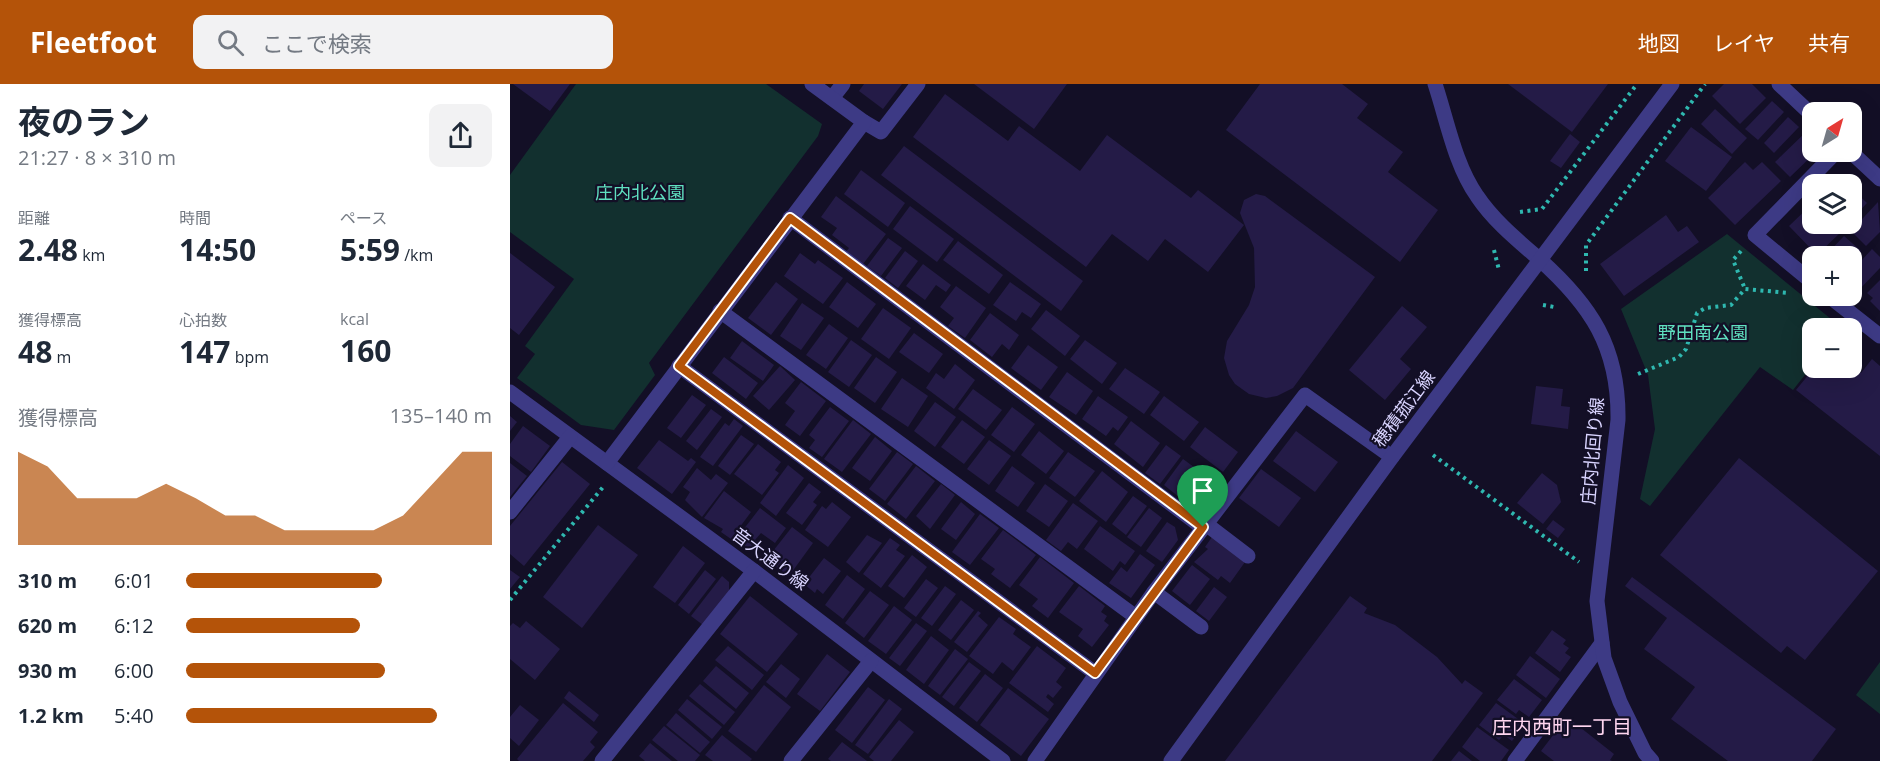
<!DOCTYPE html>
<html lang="ja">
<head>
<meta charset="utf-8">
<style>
	body { margin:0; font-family:"Open Sans","Noto Sans JP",sans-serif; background:#f2f2f3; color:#1f2937; height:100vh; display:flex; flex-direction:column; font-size:22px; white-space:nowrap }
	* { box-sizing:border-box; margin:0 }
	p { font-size:20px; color:#747a83 }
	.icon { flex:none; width:33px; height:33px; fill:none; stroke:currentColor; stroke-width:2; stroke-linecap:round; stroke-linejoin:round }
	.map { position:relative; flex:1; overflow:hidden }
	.sheet { display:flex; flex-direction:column; background:#fff; width:510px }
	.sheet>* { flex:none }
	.needle { width:39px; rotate:37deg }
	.fabs { position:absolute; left:1292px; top:18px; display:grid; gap:12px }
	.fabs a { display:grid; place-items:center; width:60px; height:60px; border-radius:12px; background:#fff; box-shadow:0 6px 24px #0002; font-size:30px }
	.pin { position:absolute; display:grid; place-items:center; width:51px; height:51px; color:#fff; margin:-62px -26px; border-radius:50% 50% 50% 0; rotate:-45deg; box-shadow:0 0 6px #0007 }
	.pin .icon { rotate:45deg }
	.round { display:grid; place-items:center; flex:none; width:63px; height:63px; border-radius:12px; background:#f2f2f3 }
	.overview { display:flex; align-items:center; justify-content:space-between; height:102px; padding:0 18px }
	h1 { font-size:33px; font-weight:700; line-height:45px }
	.figures { display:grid; grid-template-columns:repeat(3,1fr); gap:9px; height:102px; padding:6px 18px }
	.figures div { display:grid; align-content:center }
	.figures b { font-size:30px; font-weight:700 }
	.figures small { font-size:16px; font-weight:400 }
	.figures p { font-size:16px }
	.chart { height:168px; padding:12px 18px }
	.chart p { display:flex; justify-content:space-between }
	.chart svg { width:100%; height:108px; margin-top:6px; fill:#b45309; opacity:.7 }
	ul { padding:0 18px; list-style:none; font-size:20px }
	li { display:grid; grid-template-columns:96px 72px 1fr; align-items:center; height:45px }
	li i { height:15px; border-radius:8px; background:#b45309 }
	header { display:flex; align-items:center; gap:36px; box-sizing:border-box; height:84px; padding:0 30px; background:#b45309; color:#fff }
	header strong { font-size:28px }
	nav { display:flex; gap:33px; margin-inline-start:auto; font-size:21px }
	.search { width:420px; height:54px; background:#f2f2f3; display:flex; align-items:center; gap:15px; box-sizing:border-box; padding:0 21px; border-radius:12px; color:#747a83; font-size:22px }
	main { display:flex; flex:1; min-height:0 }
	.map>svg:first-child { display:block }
</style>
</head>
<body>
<header>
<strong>Fleetfoot</strong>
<div class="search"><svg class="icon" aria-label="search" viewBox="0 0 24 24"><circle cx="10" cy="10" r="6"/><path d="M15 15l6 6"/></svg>ここで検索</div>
<nav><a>地図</a><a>レイヤ</a><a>共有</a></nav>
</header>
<main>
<section class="sheet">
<div class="overview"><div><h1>夜のラン</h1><p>21:27 · 8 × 310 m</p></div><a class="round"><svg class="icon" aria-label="share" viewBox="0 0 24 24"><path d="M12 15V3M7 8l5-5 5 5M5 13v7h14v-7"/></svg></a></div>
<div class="figures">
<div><p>距離</p><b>2.48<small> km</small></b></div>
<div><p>時間</p><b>14:50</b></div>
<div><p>ペース</p><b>5:59<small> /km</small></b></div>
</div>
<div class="figures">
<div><p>獲得標高</p><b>48<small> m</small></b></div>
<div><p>心拍数</p><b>147<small> bpm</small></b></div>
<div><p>kcal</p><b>160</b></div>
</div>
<div class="chart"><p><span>獲得標高</span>135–140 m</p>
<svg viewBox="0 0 160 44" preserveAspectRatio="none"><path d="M0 44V6L10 12L20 25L30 25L40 25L50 19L60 25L70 32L80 32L90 38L100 38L110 38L120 38L130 32L140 19L150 6L160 6V44z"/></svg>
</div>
<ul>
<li><b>310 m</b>6:01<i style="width:64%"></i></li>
<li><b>620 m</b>6:12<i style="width:57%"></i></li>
<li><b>930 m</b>6:00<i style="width:65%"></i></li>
<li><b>1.2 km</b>5:40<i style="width:82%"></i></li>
</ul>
</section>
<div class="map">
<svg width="1370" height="677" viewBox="0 0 1370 677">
	<rect width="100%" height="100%" fill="#130f26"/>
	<!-- green -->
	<g fill="#12302f">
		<polygon points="66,0 256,0 312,40 308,52 139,279 145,291 104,346 71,341 7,294 25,270 15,262 64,195 0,148 0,91"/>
		<polygon points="1217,150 1332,244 1302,244 1302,282 1283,306 1250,283 1140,422 1130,415 1145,345 1138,291 1111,225"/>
		<polygon points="1370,578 1370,630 1346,611"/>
	</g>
	<!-- building -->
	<g fill="#241b47">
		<polygon points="3,0 60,0 40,27"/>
		<polygon points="354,0 392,0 373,25 349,7"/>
		<polygon points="464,0 557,0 524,45"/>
		<polygon points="750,0 832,0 858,20 847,34 893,68 878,88 928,126 890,178 716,46"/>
		<polygon points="998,0 1098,0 1062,48"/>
		<polygon points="1214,0 1242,0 1256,14 1230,40 1202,12"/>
		<polygon points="435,10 498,57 509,42 570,87 597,51 681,114 688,106 734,141 698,188 655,155 638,177 602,150 576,183 403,53"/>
		<polygon points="1262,17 1274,28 1248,56 1235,45"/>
		<polygon points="1205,25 1237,54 1222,70 1191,40"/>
		<polygon points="1278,33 1289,43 1264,69 1254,59"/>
		<polygon points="1181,43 1222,73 1196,107 1155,77"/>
		<polygon points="1296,48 1302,54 1302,68 1306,68 1280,93 1265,78"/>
		<polygon points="1060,50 1070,58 1051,84 1040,77"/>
		<polygon points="394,62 573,197 551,227 371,91"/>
		<polygon points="1235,78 1243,86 1252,78 1271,97 1225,141 1198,114"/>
		<polygon points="351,86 395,119 378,143 334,110"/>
		<polygon points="1341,104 1357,119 1341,136"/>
		<polygon points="746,110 755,112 865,193 783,304 767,312 756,314 739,310 725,300 719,291 714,274 717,257 739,221 745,203 744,164 730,129 734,116"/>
		<polygon points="326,112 376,150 353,180 336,168 339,164 322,151 327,144 311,133"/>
		<polygon points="1368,118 1370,148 1356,162 1341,147"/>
		<polygon points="1302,120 1302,140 1324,140 1332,147 1307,171 1279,142"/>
		<polygon points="400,122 444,155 427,178 383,145"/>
		<polygon points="1156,131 1168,148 1177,142 1189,158 1114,212 1090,180"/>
		<polygon points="1334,152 1351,167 1341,177 1341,172 1315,172"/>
		<polygon points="378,154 392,164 371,192 357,182"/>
		<polygon points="448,157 493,191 479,210 433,176"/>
		<polygon points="1362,165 1370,173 1370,184 1346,209 1341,204 1341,188"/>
		<polygon points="395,167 408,177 388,204 375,194"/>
		<polygon points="0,169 45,203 9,251 0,244"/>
		<polygon points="290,169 305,180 308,176 333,194 313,220 274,192"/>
		<polygon points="413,180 441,201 436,208 426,201 415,216 396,202"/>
		<polygon points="1370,196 1370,227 1360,217 1363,214 1357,209"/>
		<polygon points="266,198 288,215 261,251 238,234"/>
		<polygon points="337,198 366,220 348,244 319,223"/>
		<polygon points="500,198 531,220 521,234 512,228 506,237 483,221"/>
		<polygon points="446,202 476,224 455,254 438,242 444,234 430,223"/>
		<polygon points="292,219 314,234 291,266 270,252"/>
		<polygon points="892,222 917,243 890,275 901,285 875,316 839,286"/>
		<polygon points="373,224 401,244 379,275 351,255"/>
		<polygon points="536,226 570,252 555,272 521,245"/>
		<polygon points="480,229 509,251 499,266 492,260 482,273 460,256"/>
		<polygon points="319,240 338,254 316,285 296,271"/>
		<polygon points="404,249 433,270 419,289 389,268"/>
		<polygon points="341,256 362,271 339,303 318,288"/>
		<polygon points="575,256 607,279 592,300 560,275"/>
		<polygon points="232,257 264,281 253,297 220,274"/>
		<polygon points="518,261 548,283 531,306 501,284"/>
		<polygon points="214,273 248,299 236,315 202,289"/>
		<polygon points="366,273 387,288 365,319 344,304"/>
		<polygon points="1362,275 1370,282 1370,372 1286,306 1304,284 1341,284 1341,281 1351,289"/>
		<polygon points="445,280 465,296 444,325 416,304 426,289 434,295"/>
		<polygon points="270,282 285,296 259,326 243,312"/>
		<polygon points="615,284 650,308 634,330 599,305"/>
		<polygon points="557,288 583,307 566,331 539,313"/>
		<polygon points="392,294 418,312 398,343 371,325"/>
		<polygon points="291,298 316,317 290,352 275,341 285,327 275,319"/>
		<polygon points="1026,302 1053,305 1051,322 1060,323 1058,345 1021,340"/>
		<polygon points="463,305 492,326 476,346 448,325"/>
		<polygon points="182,311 196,321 171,354 157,344"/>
		<polygon points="588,312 618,333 608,347 603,343 596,352 572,335"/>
		<polygon points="654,312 689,338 674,357 640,331"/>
		<polygon points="425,318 446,333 425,363 404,347"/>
		<polygon points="320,323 339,337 312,373 299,364 305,356 299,351"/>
		<polygon points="502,323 525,340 504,368 481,351"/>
		<polygon points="201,325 212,333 187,366 176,357"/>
		<polygon points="0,332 7,338 0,347"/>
		<polygon points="224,335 233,342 203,382 190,373 215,339 219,342"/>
		<polygon points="343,336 361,350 332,388 314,375"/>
		<polygon points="452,336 475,353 454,380 431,363"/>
		<polygon points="621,337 650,359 633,383 604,360"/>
		<polygon points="13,342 40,362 21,388 0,372 0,360"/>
		<polygon points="695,343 728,368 713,388 680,363"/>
		<polygon points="529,347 554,367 536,390 511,371"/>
		<polygon points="786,347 828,378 805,408 763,377"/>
		<polygon points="231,351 244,360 220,391 208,382"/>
		<polygon points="365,353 382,367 360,397 342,384"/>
		<polygon points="149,356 178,377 181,374 186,378 162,410 127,384"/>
		<polygon points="479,356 501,372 479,401 457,385"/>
		<polygon points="248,360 271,378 265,386 269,389 252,411 224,390"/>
		<polygon points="656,361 671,372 650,400 635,389"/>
		<polygon points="387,368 403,380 375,417 359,405"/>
		<polygon points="558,368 585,387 565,413 539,394"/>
		<polygon points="1229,374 1368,487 1295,576 1277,562 1271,569 1150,471"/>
		<polygon points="673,375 688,386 669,413 654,401"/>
		<polygon points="52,378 80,400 14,482 0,470 0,442"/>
		<polygon points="0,379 17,392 0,413"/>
		<polygon points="278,381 294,394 266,432 250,419"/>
		<polygon points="406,382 425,397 396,435 377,420"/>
		<polygon points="502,382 525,399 508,423 485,407"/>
		<polygon points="187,384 201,396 206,390 218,399 192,433 175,416 180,408 173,403"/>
		<polygon points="751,385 791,414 769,443 729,414"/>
		<polygon points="592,387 618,408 596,438 569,417"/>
		<polygon points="692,388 712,402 696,423 686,425 672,416"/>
		<polygon points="1032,389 1047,401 1051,418 1033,440 1007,419"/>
		<polygon points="299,399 311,408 303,418 307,421 292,441 276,429"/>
		<polygon points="431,400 445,411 420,445 406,432"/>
		<polygon points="535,400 558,417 539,443 516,427"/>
		<polygon points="214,407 241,428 221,455 211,448 213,445 194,434"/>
		<polygon points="623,412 637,422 616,451 602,440"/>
		<polygon points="322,418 341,433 318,463 295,446 312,422 316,425"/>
		<polygon points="451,418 465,430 446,456 431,445"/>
		<polygon points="563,419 588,437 567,465 558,458 551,467 536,456"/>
		<polygon points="250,424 276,444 265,459 251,449 245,456 249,459 242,467 226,455"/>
		<polygon points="639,424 652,434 631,463 617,453"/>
		<polygon points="470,430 489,444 460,481 442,468"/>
		<polygon points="1043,436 1055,445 1048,454 1036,445"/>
		<polygon points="657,438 665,443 668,456 652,478 636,467"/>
		<polygon points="88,441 128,471 72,544 33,513"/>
		<polygon points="590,442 625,467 615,481 610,477 603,487 574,465"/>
		<polygon points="282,443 303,459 279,492 256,476"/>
		<polygon points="493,446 526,471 500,504 481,490 485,485 471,475"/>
		<polygon points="357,451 372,459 349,489 336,478"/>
		<polygon points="702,453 735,478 720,499 711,492 708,496 684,478 698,465 695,463"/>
		<polygon points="380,454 390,461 386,466 395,472 371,504 353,490"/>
		<polygon points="173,462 195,479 165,519 143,503"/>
		<polygon points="630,470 645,481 621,514 599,499 611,483 617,488"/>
		<polygon points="402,471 417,483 394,514 378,502"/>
		<polygon points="530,473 564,499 538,534 522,522 528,515 509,501"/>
		<polygon points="314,474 331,487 313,510 307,505 305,509 294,500"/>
		<polygon points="682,481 700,495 680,521 662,507"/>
		<polygon points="0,486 10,493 0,505"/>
		<polygon points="195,486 206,495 179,530 168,521"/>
		<polygon points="337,491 355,505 333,535 315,521"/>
		<polygon points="212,492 219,498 219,508 193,541 181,532"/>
		<polygon points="1122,493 1326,645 1302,677 1218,677 1161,635 1185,603 1134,565 1157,534 1115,502"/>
		<polygon points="416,495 428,504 406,533 394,524"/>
		<polygon points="435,502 446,510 422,542 411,534"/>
		<polygon points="569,502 595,522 591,528 597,532 594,537 599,541 582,563 568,552 573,545 549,528"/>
		<polygon points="704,503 717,513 699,537 686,527"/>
		<polygon points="360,507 379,521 354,554 335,539"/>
		<polygon points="240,512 288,550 257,588 210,550"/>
		<polygon points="840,512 857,524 854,529 885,541 927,573 952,600 955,596 973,609 922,677 715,677"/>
		<polygon points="451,516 464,526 441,556 428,546"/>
		<polygon points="384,522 402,536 376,570 358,557"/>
		<polygon points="468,527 471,529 468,532 478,541 457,568 444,558"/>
		<polygon points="489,533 506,545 503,550 521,563 503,587 492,578 483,590 459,572"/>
		<polygon points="16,537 50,565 25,596 0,575 0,542 3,539 10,544"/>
		<polygon points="406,539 417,547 390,582 379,574"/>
		<polygon points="1042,546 1056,556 1053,560 1059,564 1055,569 1061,573 1050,588 1025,569"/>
		<polygon points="421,552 439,566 414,600 396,586"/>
		<polygon points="218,562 254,591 242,606 205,576"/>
		<polygon points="527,562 556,584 546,598 552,603 543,614 538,610 536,613 544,620 538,628 499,599"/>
		<polygon points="445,565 458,575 430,611 418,602"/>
		<polygon points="317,570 340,588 310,627 287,610"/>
		<polygon points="1020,572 1050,595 1036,614 1006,591"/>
		<polygon points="459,578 471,587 444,622 432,613"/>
		<polygon points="271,580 290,595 276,614 256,598"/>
		<polygon points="206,582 239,609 226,625 193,597"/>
		<polygon points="475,590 493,604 467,638 449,624"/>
		<polygon points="1004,595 1032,616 1019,633 1009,626 1006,630 987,616"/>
		<polygon points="190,600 225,628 214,641 179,612"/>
		<polygon points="254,601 281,623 246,668 218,647"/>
		<polygon points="358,603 375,616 342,659 325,646"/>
		<polygon points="498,604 539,635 511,672 470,641"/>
		<polygon points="59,607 89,631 84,638 54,614"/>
		<polygon points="177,615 212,643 202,655 168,626"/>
		<polygon points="379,615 392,625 358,670 345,661"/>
		<polygon points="53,619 88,648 80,658 85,663 73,677 9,677 7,675"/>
		<polygon points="986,619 1015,640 1002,657 994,651 989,656 969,641"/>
		<polygon points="10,621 29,636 9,662 0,654 0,633"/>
		<polygon points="166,629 200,658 190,669 156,641"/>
		<polygon points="1057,633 1104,670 1100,676 1102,677 1044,677 1031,667"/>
		<polygon points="389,636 404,648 381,677 364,677 359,673"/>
		<polygon points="154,642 190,671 185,677 168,677 142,656"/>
		<polygon points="967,643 999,666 991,677 970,677 952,663"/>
		<polygon points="212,651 242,675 240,677 203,677 195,671"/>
		<polygon points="332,658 357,677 321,677 318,675"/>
		<polygon points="140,659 162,677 135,677 129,672"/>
		<polygon points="949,667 962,677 941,677"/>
	</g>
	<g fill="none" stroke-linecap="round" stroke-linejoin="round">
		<!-- path -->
		<g stroke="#2fb8b0" stroke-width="4" stroke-dasharray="3 4.5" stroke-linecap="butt">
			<polyline points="1010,128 1032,125 1127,0"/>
			<polyline points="984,166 989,186"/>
			<polyline points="1231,167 1223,176 1235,205"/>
			<polyline points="1076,187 1076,161 1195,0"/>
			<polyline points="1033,221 1044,223"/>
			<polyline points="1128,290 1169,273 1176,265 1187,229 1195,224 1221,221 1235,205 1279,209"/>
			<polyline points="923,371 1069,478"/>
			<polyline points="0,516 93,403"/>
		</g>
		<!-- service -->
		<polyline stroke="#3d3a85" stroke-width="15" points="1005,677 1092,559"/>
		<!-- minor -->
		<g stroke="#3d3a85" stroke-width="15">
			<polyline points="1269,0 1302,31"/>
			<polyline points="322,14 333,0"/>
			<polyline points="354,38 371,48 408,0"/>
			<polyline points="1341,68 1370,95"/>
			<polyline points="280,134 692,443"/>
			<polyline points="1302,198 1245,151 1326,68"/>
			<polyline points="1319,212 1370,252"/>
			<polyline points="210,227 626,533"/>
			<polyline points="169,282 585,589"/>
			<polyline points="0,308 244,487 493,677"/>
			<polyline points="97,379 354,38 302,0"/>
			<polyline points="0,428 60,353"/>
			<polyline points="696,440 738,472"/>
			<polyline points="644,508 691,543"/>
			<polyline points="92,677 244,487"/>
			<polyline points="281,677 361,577"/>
			<polyline points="525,677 644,508 795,311 882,373"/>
		</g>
		<!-- tertiary -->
		<g stroke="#3d3a85" stroke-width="15">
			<path d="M925,0C937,36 945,81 967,112C983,136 1006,155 1028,174C1081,221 1109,263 1108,336L1087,517L1094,574L1110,618L1135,669L1142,677"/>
			<polyline points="661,677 882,373 1162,0"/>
		</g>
	</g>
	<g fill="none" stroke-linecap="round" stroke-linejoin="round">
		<!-- route casing -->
		<g stroke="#fff" stroke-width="12">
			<polygon id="route" points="280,134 693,443 585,589 169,282"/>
		</g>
		<!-- route -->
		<use href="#route" stroke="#b45309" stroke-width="8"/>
	</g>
	<g text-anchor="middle" stroke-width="4.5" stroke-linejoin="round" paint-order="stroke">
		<!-- park labels -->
		<g font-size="18" fill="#5fe0c0" stroke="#130f26">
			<text x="130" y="115">庄内北公園</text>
			<text x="1193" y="255">野田南公園</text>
		</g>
		<!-- street labels -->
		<g font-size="18" fill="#d9d4ff" stroke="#130f26">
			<text transform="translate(894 325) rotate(-53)" y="6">穂積菰江線</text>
			<text transform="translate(1083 367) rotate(-85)" y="6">庄内北回り線</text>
			<text transform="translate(260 475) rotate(37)" y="6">音大通り線</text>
		</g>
		<!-- neighbourhood labels -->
		<g font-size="20" fill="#ffd6f0" stroke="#130f26">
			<text x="1052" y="650">庄内西町一丁目</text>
		</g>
	</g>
</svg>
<div class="fabs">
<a><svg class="needle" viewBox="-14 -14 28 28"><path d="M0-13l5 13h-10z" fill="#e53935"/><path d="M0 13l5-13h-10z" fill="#747a83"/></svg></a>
<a><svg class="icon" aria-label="layers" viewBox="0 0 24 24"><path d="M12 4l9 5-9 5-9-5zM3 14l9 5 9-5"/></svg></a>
<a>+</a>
<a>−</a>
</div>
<div class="pin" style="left:693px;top:443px;background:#1e9e55"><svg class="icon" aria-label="arrive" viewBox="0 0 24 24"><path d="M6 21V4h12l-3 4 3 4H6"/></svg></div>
</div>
</main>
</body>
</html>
